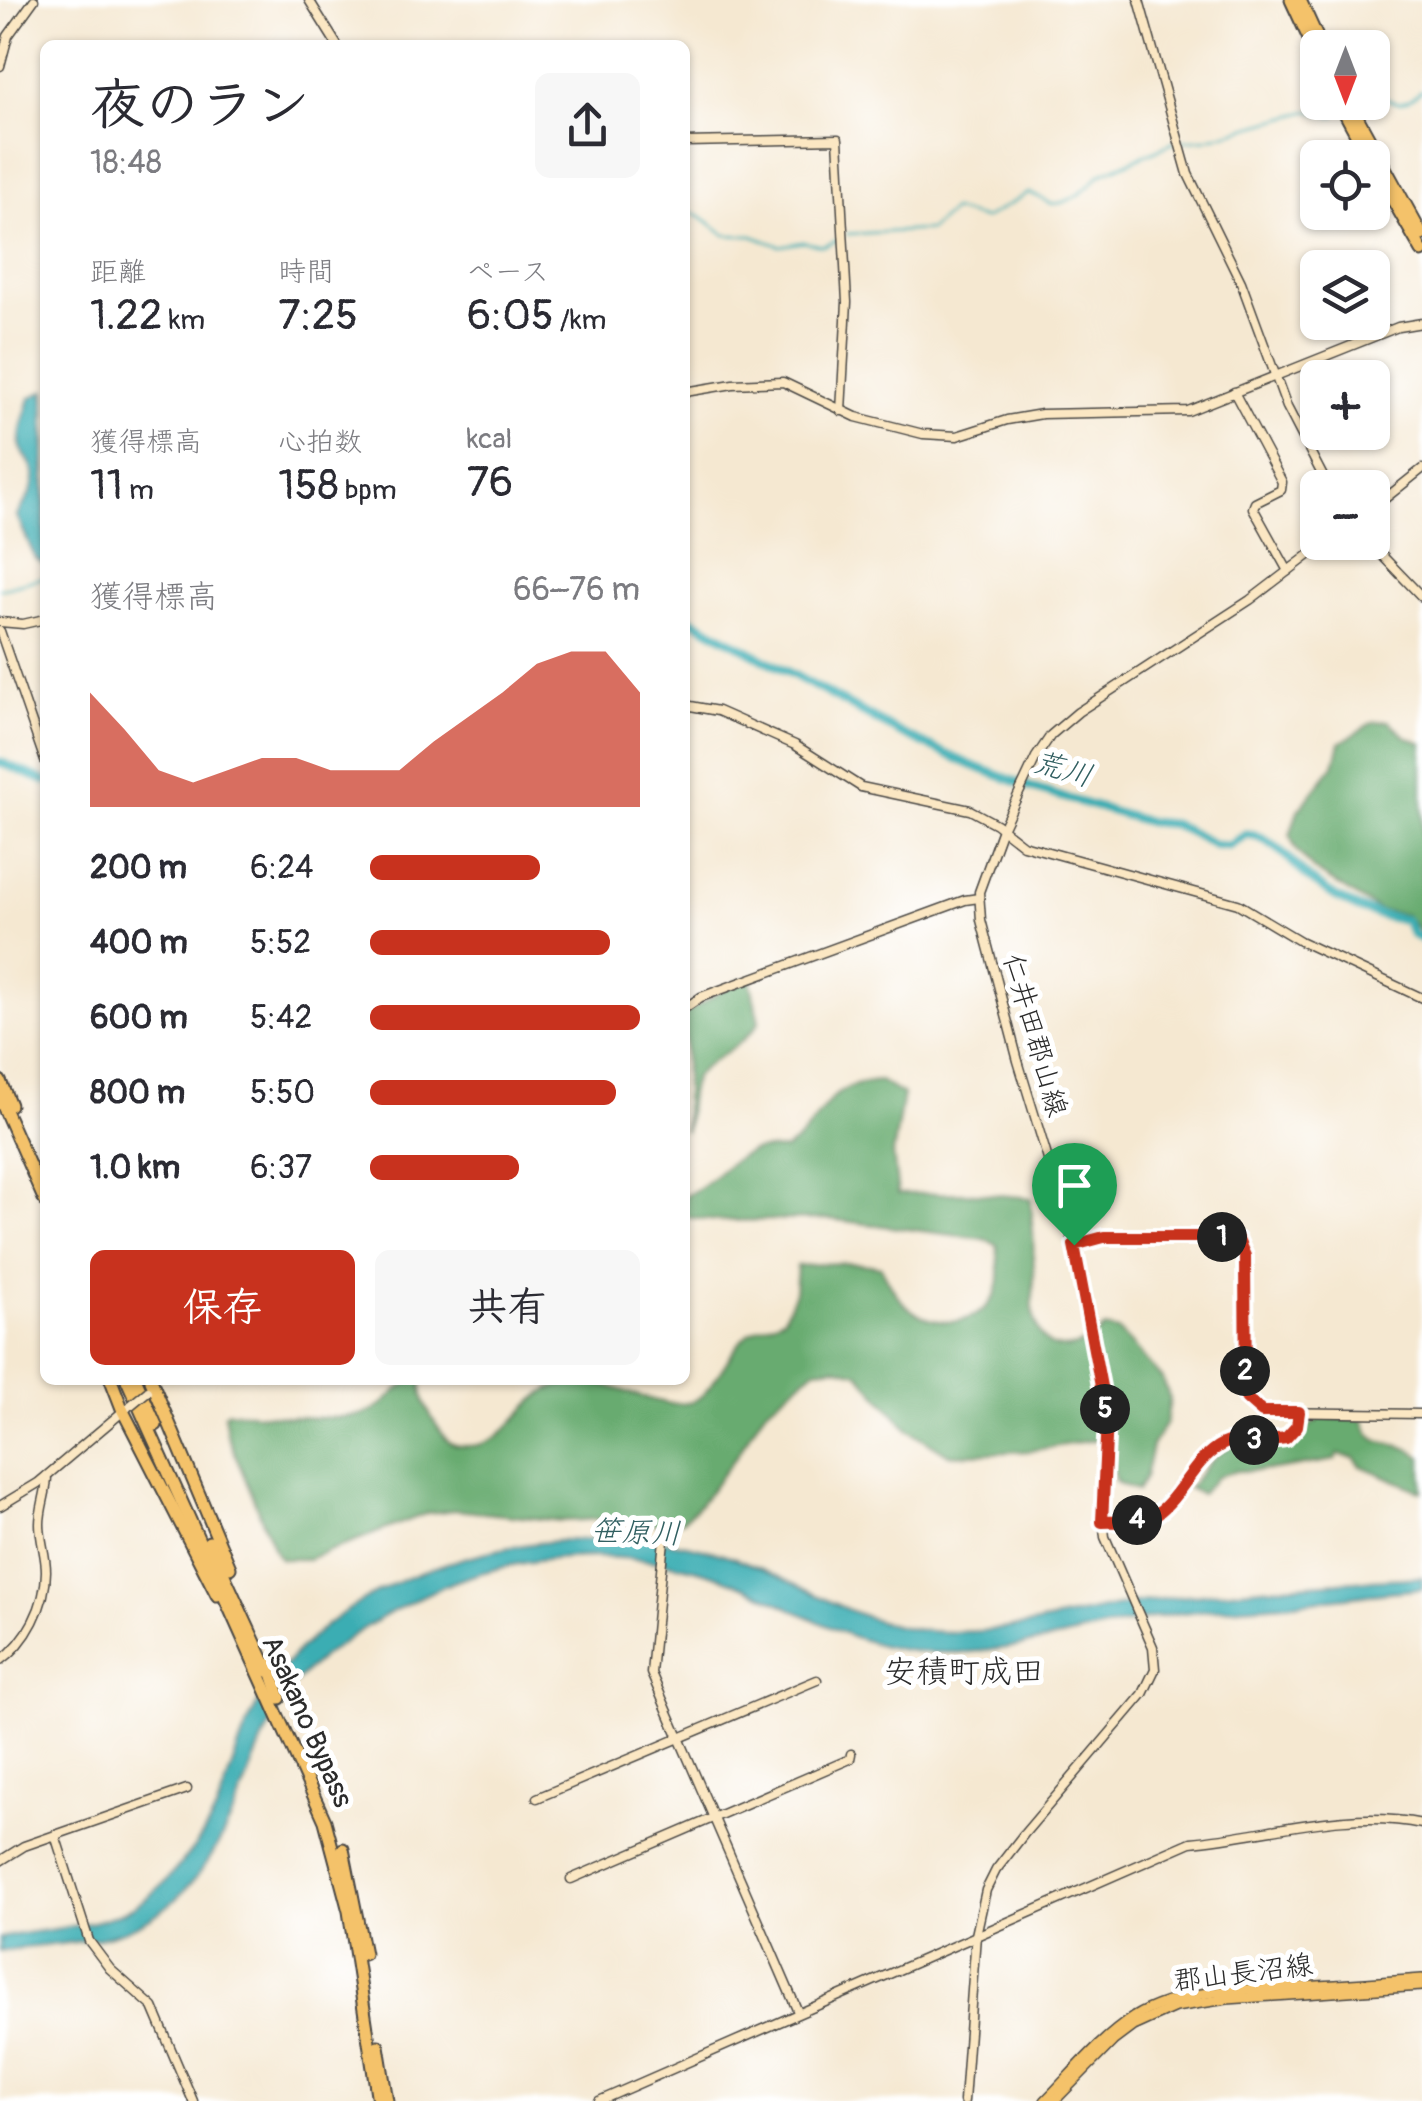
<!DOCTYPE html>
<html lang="ja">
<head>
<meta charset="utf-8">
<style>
	body { margin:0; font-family:Pangolin,"Klee One",sans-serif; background:#f7f7f7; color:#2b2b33; height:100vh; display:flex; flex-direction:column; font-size:38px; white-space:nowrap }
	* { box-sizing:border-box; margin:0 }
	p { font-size:32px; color:#7c7c81 }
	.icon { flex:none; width:55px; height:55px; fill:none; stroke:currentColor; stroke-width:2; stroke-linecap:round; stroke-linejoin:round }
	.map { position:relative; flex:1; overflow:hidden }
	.drawer { position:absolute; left:40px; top:40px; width:650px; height:1345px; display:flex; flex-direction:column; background:#fff; border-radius:15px; box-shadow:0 2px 8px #0004 }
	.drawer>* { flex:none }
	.needle { width:65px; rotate:180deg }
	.tools { position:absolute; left:1300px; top:30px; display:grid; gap:20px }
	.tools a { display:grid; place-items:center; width:90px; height:90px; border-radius:15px; background:#fff; box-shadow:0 2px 8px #0004; font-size:50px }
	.pin { position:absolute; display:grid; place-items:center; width:85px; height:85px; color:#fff; margin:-102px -42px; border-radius:50% 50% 50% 0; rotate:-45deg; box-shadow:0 0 10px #0007 }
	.pin .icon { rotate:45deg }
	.km { position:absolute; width:50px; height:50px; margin:-25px; border-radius:50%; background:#222; color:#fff; font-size:28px; line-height:50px; text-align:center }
	.round { display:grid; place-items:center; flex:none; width:105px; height:105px; border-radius:15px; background:#f7f7f7 }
	.head { display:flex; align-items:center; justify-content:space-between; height:170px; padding:0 50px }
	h1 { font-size:55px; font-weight:600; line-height:75px }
	.metrics { display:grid; grid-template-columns:repeat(3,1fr); gap:15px; height:170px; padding:10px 50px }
	.metrics div { display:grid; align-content:center }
	.metrics b { font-size:42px; font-weight:600 }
	.metrics small { font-size:28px; font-weight:400 }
	.metrics p { font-size:28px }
	.chart { height:280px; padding:20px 50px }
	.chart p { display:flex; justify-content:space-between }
	.chart svg { width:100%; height:180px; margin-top:10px; fill:#c8321e; opacity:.7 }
	.action { display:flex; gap:20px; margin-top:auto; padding:20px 50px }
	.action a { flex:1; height:115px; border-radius:15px; background:#c8321e; color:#fff; font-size:40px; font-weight:600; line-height:115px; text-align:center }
	.action a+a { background:#f7f7f7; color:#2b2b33 }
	ul { padding:0 50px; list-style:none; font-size:32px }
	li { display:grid; grid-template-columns:160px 120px 1fr; align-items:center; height:75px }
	li i { height:25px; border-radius:12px; background:#c8321e }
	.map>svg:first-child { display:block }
</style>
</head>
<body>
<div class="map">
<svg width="1422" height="2101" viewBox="0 0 1422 2101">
	<rect width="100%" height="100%" fill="#fff"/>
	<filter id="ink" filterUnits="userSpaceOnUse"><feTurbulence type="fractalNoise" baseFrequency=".01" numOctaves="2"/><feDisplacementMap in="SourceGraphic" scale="20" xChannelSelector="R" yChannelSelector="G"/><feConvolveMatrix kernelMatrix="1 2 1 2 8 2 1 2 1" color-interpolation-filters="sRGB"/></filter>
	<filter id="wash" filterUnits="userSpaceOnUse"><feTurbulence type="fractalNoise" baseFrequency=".0048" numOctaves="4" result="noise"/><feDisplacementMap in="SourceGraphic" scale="40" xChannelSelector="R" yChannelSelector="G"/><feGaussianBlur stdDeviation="2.25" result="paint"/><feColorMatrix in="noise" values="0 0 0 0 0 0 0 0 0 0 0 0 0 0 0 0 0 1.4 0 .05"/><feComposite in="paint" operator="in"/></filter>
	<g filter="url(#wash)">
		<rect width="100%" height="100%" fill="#f5e8d1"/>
		<!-- forest -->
		<g fill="#68ab70" stroke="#4a6b4e" stroke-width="2.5">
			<polygon points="1389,721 1405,736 1422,743 1422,934 1405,915 1380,911 1315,871 1296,850 1290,836 1298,810 1334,765 1340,743 1373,722"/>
			<path d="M750,979L759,1022C742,1049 704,1061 695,1078C686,1095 691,1115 685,1132V1014L739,980Z"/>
			<path d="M880,1081L903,1095L893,1154L898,1194L975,1193L1031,1198C1033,1224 1034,1251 1034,1277C1034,1290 1031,1305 1034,1317C1043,1362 1080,1351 1105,1328L1118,1331L1130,1343L1163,1380L1170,1399L1166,1423L1152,1446L1145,1477L1137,1491L1116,1482C1110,1468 1115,1449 1105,1438L1029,1451L949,1455L908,1429L858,1373L835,1367L816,1369L765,1410L737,1455L701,1503L682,1521L665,1525L605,1519L561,1521L455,1510L428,1513L308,1559H281L276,1554L227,1434L224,1414L228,1411C262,1414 340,1424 370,1412C392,1403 395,1381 422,1380C421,1400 428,1412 439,1429C448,1443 452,1447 469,1446C504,1445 516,1412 542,1394C552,1387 566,1383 578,1382C611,1379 658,1411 691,1402C710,1397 729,1353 744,1338C756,1325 770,1326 784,1317L795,1292L797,1266C825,1263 853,1261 881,1267C890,1283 897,1300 913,1311C942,1331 990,1323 998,1285C1001,1273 998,1258 997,1245L984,1239L828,1219L718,1221L685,1217V1196C729,1175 730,1143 784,1150C828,1123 816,1085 880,1081Z"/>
			<path d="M1320,1417L1364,1420C1370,1447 1387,1441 1406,1448C1412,1449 1417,1454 1422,1457V1492L1361,1466L1354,1458L1338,1455L1336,1460L1274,1470L1236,1471L1218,1476L1201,1494L1188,1488C1230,1439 1222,1444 1286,1445Z"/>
		</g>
		<!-- water -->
		<g fill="#3badb3" stroke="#336c6f" stroke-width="2.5">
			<path d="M44,391H45V565L35,558L17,516C25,501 40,485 31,465C27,457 21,453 20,444C19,428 26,413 30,398Z"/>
			<path d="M642,1537C675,1543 707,1548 738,1559C805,1584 856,1625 930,1631C1011,1637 1071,1612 1148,1601C1239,1588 1331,1582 1422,1577V1589C1379,1592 1336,1599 1293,1603C1250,1607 1205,1608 1163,1616C1076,1631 988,1664 898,1649C843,1639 799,1611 748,1588C662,1549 551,1548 462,1579C415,1595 313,1652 287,1694C239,1772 235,1866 149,1919C104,1946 50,1942 0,1952V1938C46,1927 106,1929 145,1899C171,1879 203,1840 216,1811C230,1778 237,1743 254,1711C304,1617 404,1568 506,1548C551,1539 596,1539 642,1537Z"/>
		</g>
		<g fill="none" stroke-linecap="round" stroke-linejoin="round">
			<!-- stream -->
			<g stroke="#3badb3" stroke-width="2.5">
				<path d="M1372,99L1383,96C1400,108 1406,103 1422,90"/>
				<polyline points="1361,104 1363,102"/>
				<polyline points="1330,117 1336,117"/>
				<polyline points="1183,141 1206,139 1309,111 1326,115"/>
				<polyline points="685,210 700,216 726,235 752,236 780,246 803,242 823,246 840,239"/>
				<path d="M847,234L930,230L952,210L984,219L1028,193C1037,194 1042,200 1050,203C1067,207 1090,187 1099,175L1175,142"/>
				<polyline points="0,589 45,577"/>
			</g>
			<!-- river -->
			<g stroke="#3badb3" stroke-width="9">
				<path d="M685,616L902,734L971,765L1038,790L1148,822L1173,824L1215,845L1229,846L1247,834C1279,840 1291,865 1315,883C1344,904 1369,915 1405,920L1413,935L1422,939"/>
				<polyline points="0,762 45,781"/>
			</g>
		</g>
	</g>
	<g filter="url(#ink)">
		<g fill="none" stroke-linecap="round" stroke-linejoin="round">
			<!-- secondary casing -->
			<g stroke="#494744" stroke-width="11">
				<g id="secondary">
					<polyline points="309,0 337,45"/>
					<polyline points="1139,0 1188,174 1241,282 1287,407 1329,488"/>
					<polyline points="0,66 8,36 34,0"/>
					<polyline points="685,142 838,139 847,302 841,411"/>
					<polyline points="685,392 733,384 783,382 856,417 923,434 957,436 1007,420 1042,414 1188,411 1398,327 1422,323"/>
					<polyline points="1234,392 1282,482 1281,490 1255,503 1253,508 1288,571"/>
					<polyline points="1372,509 1422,469"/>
					<polyline points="1369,542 1422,597"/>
					<polyline points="0,622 23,624 45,619"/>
					<polyline points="0,631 45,761"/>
					<polyline points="685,705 718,711 795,745 861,787 970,810 996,824 1023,845 1238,904 1300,941 1422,998"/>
					<polyline points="685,1008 701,997 965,900 979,898"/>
					<polyline points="1074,1245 1104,1237 1235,1239 1243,1247 1245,1256 1245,1393 1249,1404 1266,1412 1422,1414"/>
					<polyline points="0,1506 38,1483 127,1408"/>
					<polyline points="1102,1522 1150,1518 1216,1448 1226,1442 1286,1438 1297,1426 1299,1412"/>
					<polyline points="664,1540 651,1673 798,2012"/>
					<path d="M0,1661C27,1642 46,1605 46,1571C46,1555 40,1540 40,1524C40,1507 47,1493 47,1476"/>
					<polyline points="537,1798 817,1680"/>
					<polyline points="55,1835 89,1941 110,1969 153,2007 193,2101"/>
					<polyline points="0,1861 24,1846 187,1789"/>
					<polyline points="571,1879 850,1759 851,1754"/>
					<path d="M599,2101L1191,1842C1268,1835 1344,1808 1422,1824"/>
					<polyline points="964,2101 976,1935 986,1890 996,1870 1024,1834 1143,1694 1155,1669 1153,1647 1105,1537 1101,1501 1107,1418 1093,1343 1074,1245 1018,1061 981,920 979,892 1002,829 1036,757 1051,735 1078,712 1250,600 1326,542"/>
				</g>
			</g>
			<!-- primary casing -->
			<g stroke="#494744" stroke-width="12">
				<g id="primary">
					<path d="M1045,2101C1074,2072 1099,2040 1134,2017C1182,1988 1244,1990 1299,1987C1340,1985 1381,1982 1422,1979"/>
					<polyline points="1054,2101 1113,2041 1133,2026 1175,2007 1227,1999 1422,1986"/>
				</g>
			</g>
			<!-- highway casing -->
			<g stroke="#494744" stroke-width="15">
				<g id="highway">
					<polyline points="1291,0 1318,58"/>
					<polyline points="1300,0 1322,48"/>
					<polyline points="1339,102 1369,158"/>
					<polyline points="1349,102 1422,235"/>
					<polyline points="1372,164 1422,251"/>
					<polyline points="0,1081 10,1105"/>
					<polyline points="0,1099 45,1201"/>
					<polyline points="111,1380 123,1411 217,1595"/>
					<polyline points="127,1380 325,1821 349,1911 378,2101"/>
					<polyline points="136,1380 156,1425"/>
					<polyline points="151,1380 230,1568"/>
					<polyline points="209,1542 268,1671"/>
					<polyline points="269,1664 280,1698"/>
					<polyline points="343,1849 364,1954"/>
					<polyline points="378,2046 387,2101"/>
				</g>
			</g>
			<!-- secondary -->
			<use href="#secondary" stroke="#fbe7c3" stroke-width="8"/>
			<!-- primary -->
			<use href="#primary" stroke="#f4c26a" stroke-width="9"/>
			<!-- highway -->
			<use href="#highway" stroke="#f4c26a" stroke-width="11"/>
			<!-- secondary-bridge casing -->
			<g stroke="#494744" stroke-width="11" stroke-linecap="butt">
				<polyline id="secondary-bridge" points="131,1405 148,1391"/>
			</g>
			<!-- secondary-bridge -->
			<use href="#secondary-bridge" stroke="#fbe7c3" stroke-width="8"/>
		</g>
	</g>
	<g fill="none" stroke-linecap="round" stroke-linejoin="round" filter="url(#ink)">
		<!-- route casing -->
		<g stroke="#fff" stroke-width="20">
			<path id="route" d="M1104,1237H1228L1238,1240L1245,1256L1246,1398L1262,1412H1299L1297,1426L1286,1438C1266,1442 1242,1435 1223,1444C1192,1459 1180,1502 1150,1518C1137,1524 1116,1521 1102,1522L1107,1418L1074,1245Z"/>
		</g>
		<!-- route -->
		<use href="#route" stroke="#c8321e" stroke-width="12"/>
	</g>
	<g text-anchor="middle" stroke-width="10" stroke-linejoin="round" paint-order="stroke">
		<!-- street labels -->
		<g font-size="28" fill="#2b2b2b" stroke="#fff">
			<text transform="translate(1036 1035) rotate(74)" y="10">仁井田郡山線</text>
			<text transform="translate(308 1721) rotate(66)" y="10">Asakano Bypass</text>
			<text transform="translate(1243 1972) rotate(-7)" y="10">郡山長沼線</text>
		</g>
		<!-- water labels -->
		<g font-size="30" font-style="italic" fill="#315f61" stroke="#fff">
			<text transform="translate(1063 769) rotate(16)" y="10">荒川</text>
			<text transform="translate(636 1532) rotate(2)" y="10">笹原川</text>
		</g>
		<!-- quarter labels -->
		<g font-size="32" fill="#2b2b2b" stroke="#fff">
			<text x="964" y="1682">安積町成田</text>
		</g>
	</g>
</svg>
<div class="tools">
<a><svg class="needle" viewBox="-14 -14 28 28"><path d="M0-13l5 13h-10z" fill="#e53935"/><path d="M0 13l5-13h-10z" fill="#7c7c81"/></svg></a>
<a><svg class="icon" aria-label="locate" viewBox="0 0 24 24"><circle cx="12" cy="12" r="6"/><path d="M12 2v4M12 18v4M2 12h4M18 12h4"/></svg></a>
<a><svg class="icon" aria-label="layers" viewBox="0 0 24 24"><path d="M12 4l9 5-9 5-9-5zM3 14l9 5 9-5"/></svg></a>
<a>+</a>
<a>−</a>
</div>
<div class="pin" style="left:1074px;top:1245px;background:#1e9e55"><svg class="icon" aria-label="arrive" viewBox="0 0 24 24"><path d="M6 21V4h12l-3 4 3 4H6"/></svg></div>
<b class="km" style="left:1222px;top:1237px">1</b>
<b class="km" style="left:1245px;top:1371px">2</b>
<b class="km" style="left:1254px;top:1440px">3</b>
<b class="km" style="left:1137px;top:1520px">4</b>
<b class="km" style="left:1105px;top:1409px">5</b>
<section class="drawer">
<div class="head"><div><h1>夜のラン</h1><p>18:48</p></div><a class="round"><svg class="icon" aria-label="share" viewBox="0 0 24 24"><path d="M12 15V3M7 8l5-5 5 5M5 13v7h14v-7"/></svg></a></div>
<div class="metrics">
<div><p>距離</p><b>1.22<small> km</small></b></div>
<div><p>時間</p><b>7:25</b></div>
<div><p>ペース</p><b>6:05<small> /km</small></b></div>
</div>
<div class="metrics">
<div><p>獲得標高</p><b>11<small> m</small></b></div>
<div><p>心拍数</p><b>158<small> bpm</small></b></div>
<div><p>kcal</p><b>76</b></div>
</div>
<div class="chart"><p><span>獲得標高</span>66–76 m</p>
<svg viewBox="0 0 160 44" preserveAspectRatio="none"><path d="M0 44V16L10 25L20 35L30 38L40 35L50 32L60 32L70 35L80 35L90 35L100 28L110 22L120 16L130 9L140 6L150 6L160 16V44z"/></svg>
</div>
<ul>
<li><b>200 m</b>6:24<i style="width:63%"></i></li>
<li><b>400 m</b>5:52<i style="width:89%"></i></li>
<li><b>600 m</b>5:42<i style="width:100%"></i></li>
<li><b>800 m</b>5:50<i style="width:91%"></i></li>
<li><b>1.0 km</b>6:37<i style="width:55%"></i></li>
</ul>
<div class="action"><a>保存</a><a>共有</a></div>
</section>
</div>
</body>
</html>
